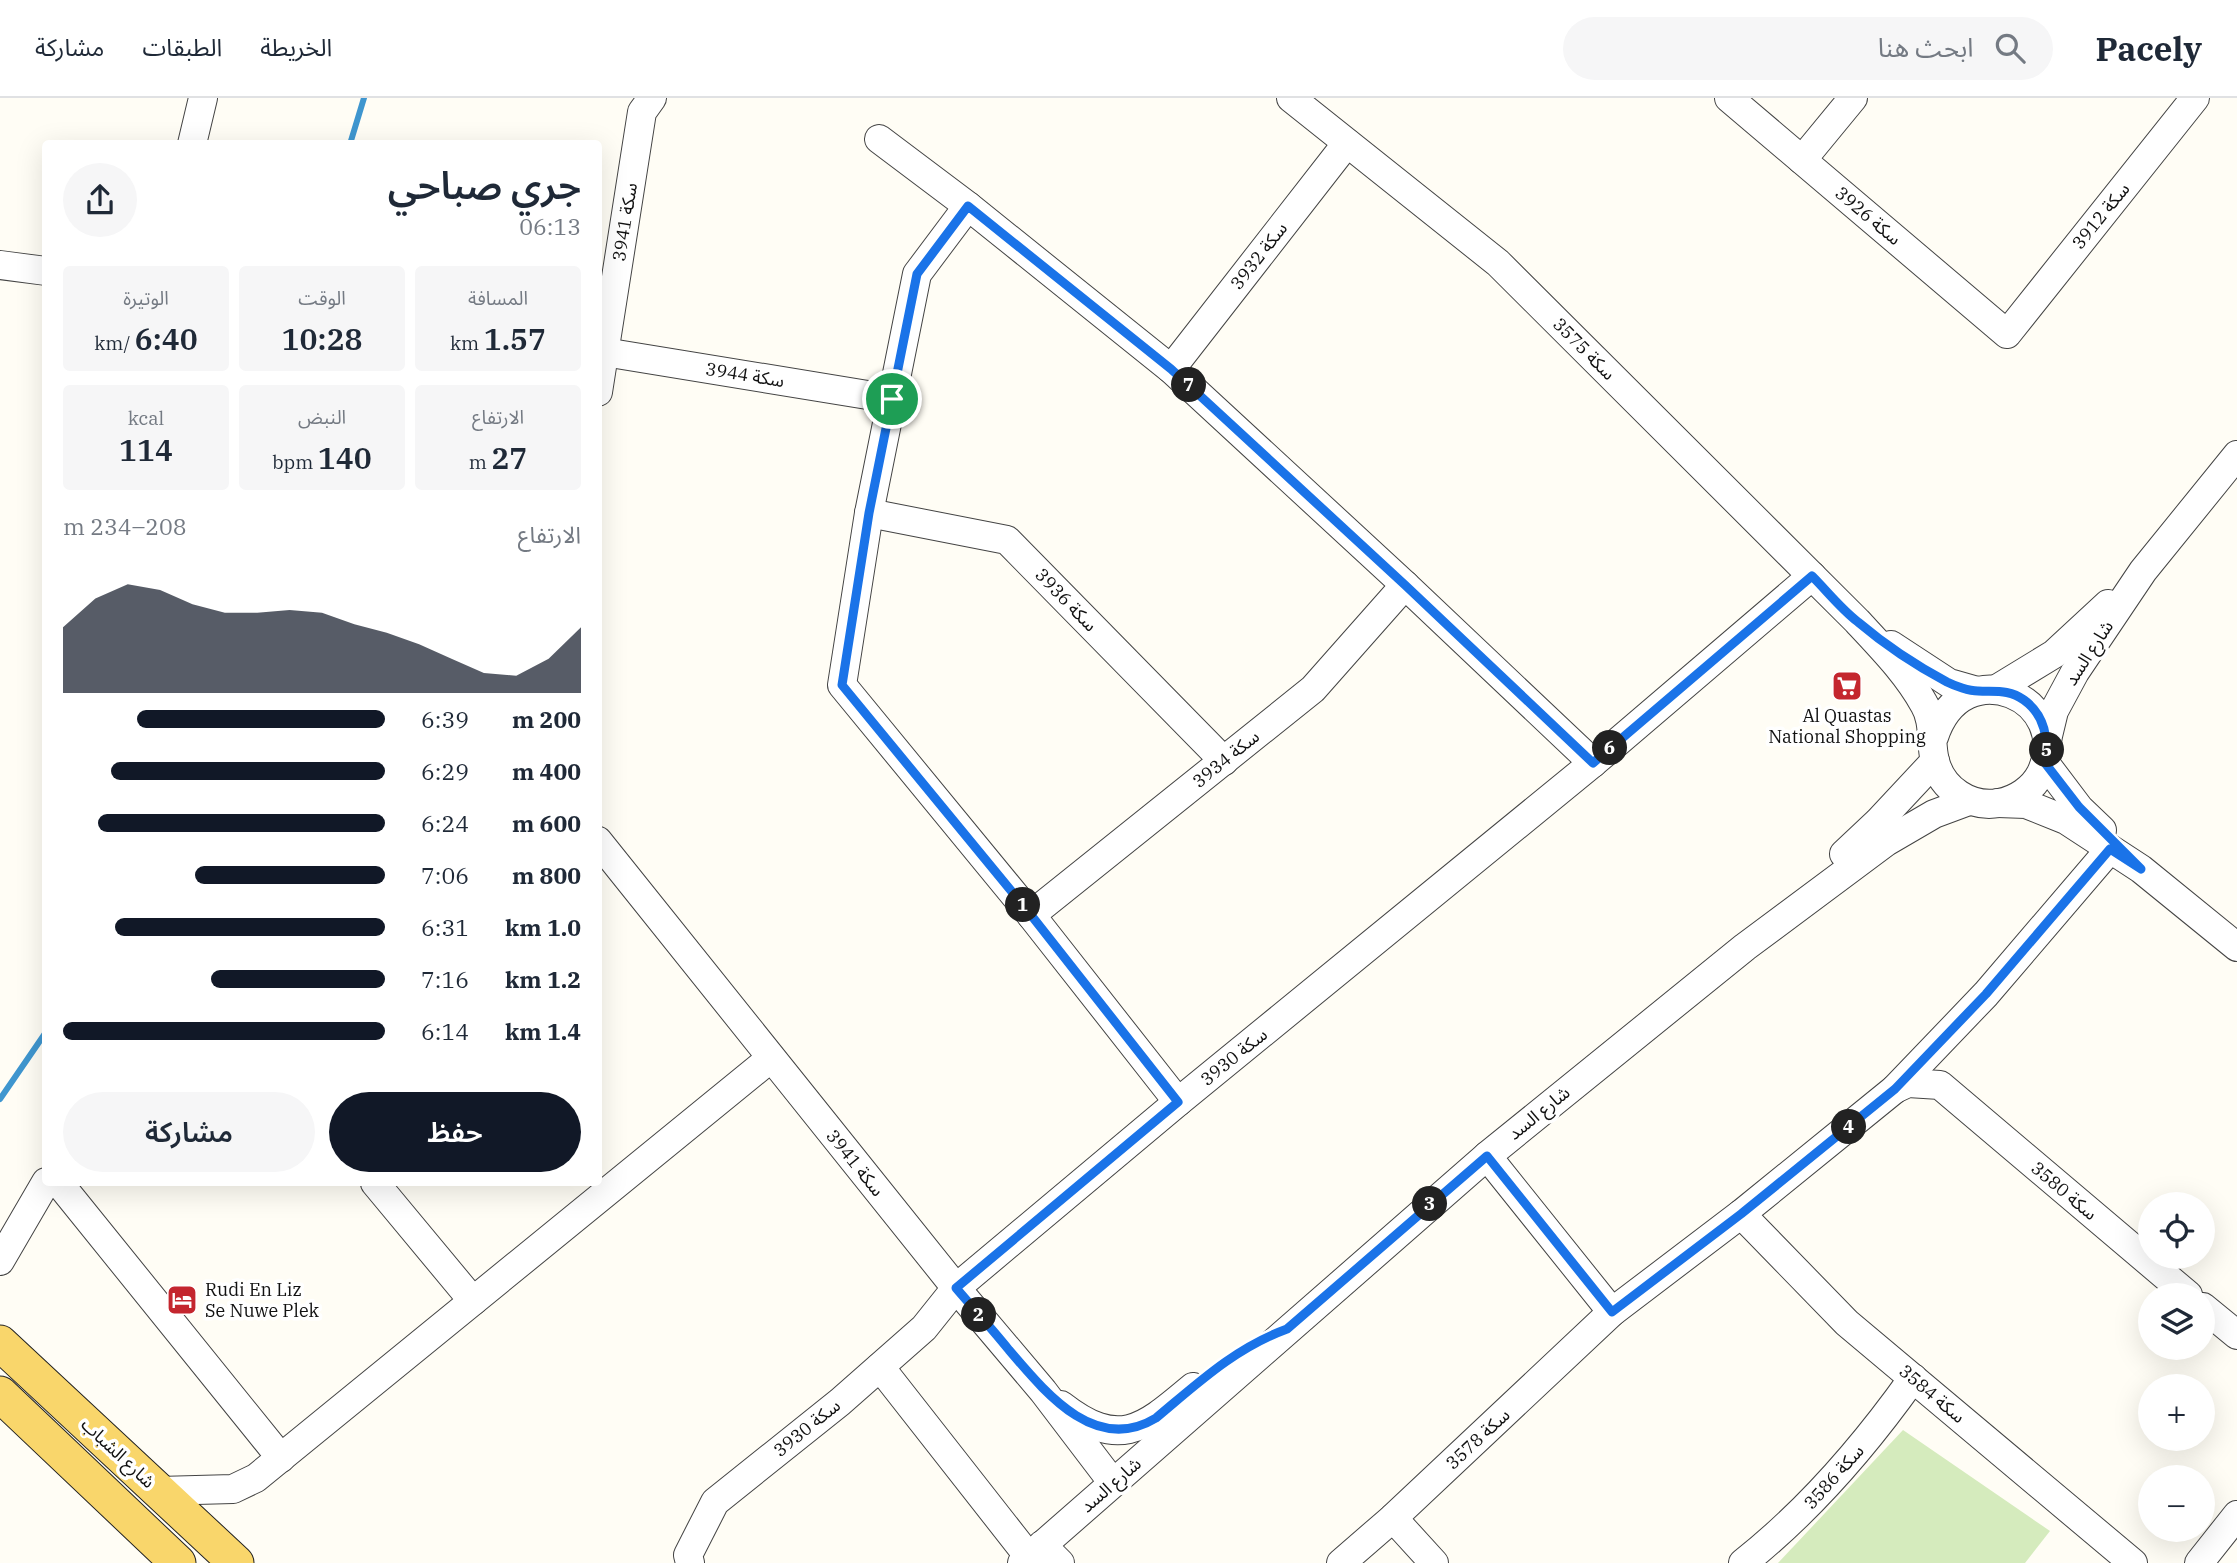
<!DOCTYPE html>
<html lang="ar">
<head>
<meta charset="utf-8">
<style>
	body { margin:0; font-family:"IBM Plex Serif","Noto Sans Arabic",serif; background:#f6f6f7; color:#1f2937; direction:rtl; height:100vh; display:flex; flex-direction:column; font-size:26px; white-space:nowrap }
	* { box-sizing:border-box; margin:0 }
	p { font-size:23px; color:#747a83 }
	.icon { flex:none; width:38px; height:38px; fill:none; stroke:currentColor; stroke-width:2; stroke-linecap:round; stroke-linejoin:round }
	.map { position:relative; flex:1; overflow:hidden; direction:ltr }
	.drawer { position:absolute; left:42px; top:42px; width:560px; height:1046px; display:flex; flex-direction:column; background:#fff; border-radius:7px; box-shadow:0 7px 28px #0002; direction:rtl }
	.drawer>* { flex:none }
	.tools { position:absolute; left:2138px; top:1094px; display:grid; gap:14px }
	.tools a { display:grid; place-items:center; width:77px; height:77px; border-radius:50%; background:#fff; box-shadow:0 7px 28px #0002; font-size:35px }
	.pin { position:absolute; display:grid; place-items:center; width:60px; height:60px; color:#fff; margin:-30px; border:4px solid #fff; border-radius:50%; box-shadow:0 2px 7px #0007 }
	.km { position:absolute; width:35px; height:35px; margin:-18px; border-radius:50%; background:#222; color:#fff; font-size:19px; line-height:35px; text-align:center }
	.round { display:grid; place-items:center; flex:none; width:74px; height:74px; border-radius:37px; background:#f6f6f7 }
	.head { display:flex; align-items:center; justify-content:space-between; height:119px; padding:0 21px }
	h1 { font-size:38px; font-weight:600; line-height:52px }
	.figures { display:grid; grid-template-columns:repeat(3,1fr); gap:10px; height:119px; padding:7px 21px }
	.figures div { display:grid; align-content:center; border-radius:7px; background:#f6f6f7; text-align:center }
	.figures b { font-size:30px; font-weight:600 }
	.figures small { font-size:19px; font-weight:400 }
	.figures p { font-size:19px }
	.chart { height:196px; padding:14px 21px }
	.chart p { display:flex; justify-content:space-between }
	.chart svg { width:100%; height:126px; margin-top:7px; fill:#111827; opacity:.7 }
	.cta { display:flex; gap:14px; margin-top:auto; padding:14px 21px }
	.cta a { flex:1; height:80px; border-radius:42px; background:#111827; color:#fff; font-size:28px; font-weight:600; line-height:80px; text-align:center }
	.cta a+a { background:#f6f6f7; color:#1f2937 }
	ul { padding:0 21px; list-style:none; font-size:23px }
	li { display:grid; grid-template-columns:112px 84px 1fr; align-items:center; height:52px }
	li i { height:18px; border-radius:9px; background:#111827 }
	header { display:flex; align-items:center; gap:42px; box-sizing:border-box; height:98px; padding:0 35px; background:#fff; border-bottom:2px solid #e0e1e3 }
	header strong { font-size:33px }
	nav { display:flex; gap:38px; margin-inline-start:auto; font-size:24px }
	.search { width:490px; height:63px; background:#f6f6f7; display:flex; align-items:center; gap:18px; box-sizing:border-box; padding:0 24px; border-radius:38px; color:#747a83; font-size:26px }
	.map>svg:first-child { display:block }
</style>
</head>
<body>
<header>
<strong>Pacely</strong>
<div class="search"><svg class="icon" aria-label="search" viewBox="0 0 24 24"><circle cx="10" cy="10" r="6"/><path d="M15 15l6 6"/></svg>ابحث هنا</div>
<nav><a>الخريطة</a><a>الطبقات</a><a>مشاركة</a></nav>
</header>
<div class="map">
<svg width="2237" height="1465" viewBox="0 0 2237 1465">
	<rect width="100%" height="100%" fill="#fffdf5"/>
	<!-- green -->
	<polygon fill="#d5ebbd" points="1903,1332 2050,1433 2025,1465 1778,1465"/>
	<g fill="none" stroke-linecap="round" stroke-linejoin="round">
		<!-- stream -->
		<g stroke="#3f96cf" stroke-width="6">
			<polyline points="350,46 364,0"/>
			<polyline points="0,1001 46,934"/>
		</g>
		<!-- minor casing -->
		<g stroke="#444" stroke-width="30">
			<g id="minor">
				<path d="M1291,0L1498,165L1857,523C1881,549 1907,575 1924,606C1935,624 1930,645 1935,663C1942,691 1970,710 1999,705C2016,702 2033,691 2041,675C2075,601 1963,550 1934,639"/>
				<polyline points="1729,0 2007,236 2195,0"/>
				<polyline points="879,41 968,108 1171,271 1405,487 1593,665"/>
				<polyline points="192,46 203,0"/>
				<polyline points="1802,62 1853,0"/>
				<polyline points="968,108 917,176 869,415 842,587 1031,817 1178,1004"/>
				<polyline points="0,167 46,173"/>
				<polyline points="598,253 892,301"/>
				<polyline points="1171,271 1347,45"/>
				<polyline points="598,294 642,14 652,0"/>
				<polyline points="869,415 1007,442 1224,663"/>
				<polyline points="1891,547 1949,585 1977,593"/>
				<polyline points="1995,592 2054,556 2108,506"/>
				<polyline points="2047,642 2054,613 2075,574 2143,473 2237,357"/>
				<polyline points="2045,665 2079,710 2102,732"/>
				<polyline points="1998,705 2026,706 2066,722 2141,771 2237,849"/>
				<polyline points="598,743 956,1190 1043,1293 1113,1385"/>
				<polyline points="1844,756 1878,724 1935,663"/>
				<polyline points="1031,817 1313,591 1405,487"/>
				<polyline points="1895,991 1986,896 2110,751"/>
				<polyline points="1487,1058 1612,1214"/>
				<polyline points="59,1085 281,1360"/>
				<polyline points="375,1085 473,1203"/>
				<polyline points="1741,1116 1847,1225 2133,1465"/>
				<polyline points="0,1163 46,1084"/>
				<polyline points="2203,1209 2237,1237"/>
				<polyline points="880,1269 1029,1459"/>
				<path d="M1061,1307C1120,1353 1144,1330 1193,1289"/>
				<polyline points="159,1393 233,1391 256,1380 771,960"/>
				<polyline points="1393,1420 1434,1465"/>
				<polyline points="1042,1447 1060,1465"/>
				<polyline points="690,1465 688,1457 715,1404 840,1304 924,1230 956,1190 1178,1004 1593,665 1812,478"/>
				<polyline points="1022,1465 1487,1058 1745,849 1886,744 1934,716 1969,703"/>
				<polyline points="1341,1465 1393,1420 1612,1214 1741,1116 1895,991 1908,985 1940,987 2188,1197"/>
				<path d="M1743,1465C1810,1412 1864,1349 1913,1280"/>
				<polyline points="2199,1465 2237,1417"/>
			</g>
		</g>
		<!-- major casing -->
		<g stroke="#222" stroke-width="37">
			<g id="major">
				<polyline points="0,1245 236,1465"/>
				<polyline points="0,1296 178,1465"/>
			</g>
		</g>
		<!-- minor -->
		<use href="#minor" stroke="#fff" stroke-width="28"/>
		<!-- major -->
		<use href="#major" stroke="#f9d66b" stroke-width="35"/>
	</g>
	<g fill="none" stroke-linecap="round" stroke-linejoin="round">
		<!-- route casing -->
		<g stroke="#fff" stroke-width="14">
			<path id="route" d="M968,108L1171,271L1405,487L1593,665L1812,478C1827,493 1841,511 1858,524C1884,546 1917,568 1947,584C1955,588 1969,593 1978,593C1995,594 2009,591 2024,602C2045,617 2049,642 2045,665L2079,709L2141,771L2110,751L1986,896L1895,991L1741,1116L1612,1214L1487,1058L1287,1231C1235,1250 1198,1285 1156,1320C1095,1357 1045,1294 1009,1252C992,1231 974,1211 956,1190L1178,1004L1031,817L842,587L869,415L917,176Z"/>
		</g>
		<!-- route -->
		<use href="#route" stroke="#1a73e8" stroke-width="9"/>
	</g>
	<!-- icons -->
	<defs>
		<g id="supermarket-square" transform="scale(1.575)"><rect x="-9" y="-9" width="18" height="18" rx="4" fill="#c4262e" stroke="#fff"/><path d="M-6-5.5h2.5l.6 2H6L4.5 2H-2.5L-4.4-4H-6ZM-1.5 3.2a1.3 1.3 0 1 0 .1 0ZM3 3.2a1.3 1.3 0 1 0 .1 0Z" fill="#fff"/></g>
		<g id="hotel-square" transform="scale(1.575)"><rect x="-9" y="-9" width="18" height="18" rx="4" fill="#c4262e" stroke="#fff"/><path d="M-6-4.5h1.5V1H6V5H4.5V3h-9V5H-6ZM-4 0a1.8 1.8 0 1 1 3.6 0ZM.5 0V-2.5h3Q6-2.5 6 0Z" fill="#fff"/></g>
	</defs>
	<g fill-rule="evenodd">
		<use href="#supermarket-square" x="1847" y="588"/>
		<use href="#hotel-square" x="182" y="1202"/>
	</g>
	<g text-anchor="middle" stroke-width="7" stroke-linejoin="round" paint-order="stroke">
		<!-- street labels -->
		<g font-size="18" fill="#111" stroke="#fff">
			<text transform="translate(1868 118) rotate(40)" y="6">سكة 3926</text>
			<text transform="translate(2101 118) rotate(-51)" y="6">سكة 3912</text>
			<text transform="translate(625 124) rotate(-81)" y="6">سكة 3941</text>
			<text transform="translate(1259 158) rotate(-52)" y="6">سكة 3932</text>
			<text transform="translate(1584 251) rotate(45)" y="6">سكة 3575</text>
			<text transform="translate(745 277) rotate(9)" y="6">سكة 3944</text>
			<text transform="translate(1066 502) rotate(46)" y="6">سكة 3936</text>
			<text transform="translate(2089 555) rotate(-57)" y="6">شارع السد</text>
			<text transform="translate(1226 661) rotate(-39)" y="6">سكة 3934</text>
			<text transform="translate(1234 959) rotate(-39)" y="6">سكة 3930</text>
			<text transform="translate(1539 1015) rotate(-39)" y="6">شارع السد</text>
			<text transform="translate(855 1065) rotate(51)" y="6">سكة 3941</text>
			<text transform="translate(2064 1093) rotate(40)" y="6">سكة 3580</text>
			<text transform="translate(1932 1296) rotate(40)" y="6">سكة 3584</text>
			<text transform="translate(807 1330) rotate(-39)" y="6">سكة 3930</text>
			<text transform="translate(1478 1341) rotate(-43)" y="6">سكة 3578</text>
			<text transform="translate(118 1355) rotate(43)" y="6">شارع الشباب</text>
			<text transform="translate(1834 1379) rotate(-48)" y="6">سكة 3586</text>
			<text transform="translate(1111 1387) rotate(-41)" y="6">شارع السد</text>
		</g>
		<!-- poi labels -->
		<g font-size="18" fill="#111" stroke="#fff">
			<text x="1847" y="624">Al Quastas<tspan x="1847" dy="21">National Shopping</tspan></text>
			<text x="205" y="1198" text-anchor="start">Rudi En Liz<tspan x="205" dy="21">Se Nuwe Plek</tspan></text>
		</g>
	</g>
</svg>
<div class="tools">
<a><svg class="icon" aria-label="locate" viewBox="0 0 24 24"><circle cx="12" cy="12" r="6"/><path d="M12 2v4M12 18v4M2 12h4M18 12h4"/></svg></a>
<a><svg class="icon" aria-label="layers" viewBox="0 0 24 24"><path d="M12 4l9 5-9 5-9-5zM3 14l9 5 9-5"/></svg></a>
<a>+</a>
<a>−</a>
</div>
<div class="pin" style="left:892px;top:301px;background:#1e9e55"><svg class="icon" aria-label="arrive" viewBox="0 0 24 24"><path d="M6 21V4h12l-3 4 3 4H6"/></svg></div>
<b class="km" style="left:1023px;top:807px">1</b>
<b class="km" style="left:979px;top:1217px">2</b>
<b class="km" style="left:1430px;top:1106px">3</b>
<b class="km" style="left:1849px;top:1029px">4</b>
<b class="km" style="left:2047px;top:652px">5</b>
<b class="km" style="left:1610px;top:650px">6</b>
<b class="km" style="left:1189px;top:287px">7</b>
<section class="drawer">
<div class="head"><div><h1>جري صباحي</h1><p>06:13</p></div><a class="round"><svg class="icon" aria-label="share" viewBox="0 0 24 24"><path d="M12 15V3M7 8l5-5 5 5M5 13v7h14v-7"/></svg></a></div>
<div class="figures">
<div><p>المسافة</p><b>1.57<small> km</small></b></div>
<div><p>الوقت</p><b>10:28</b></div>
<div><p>الوتيرة</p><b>6:40<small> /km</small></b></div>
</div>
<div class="figures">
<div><p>الارتفاع</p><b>27<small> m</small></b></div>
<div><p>النبض</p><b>140<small> bpm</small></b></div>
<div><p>kcal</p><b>114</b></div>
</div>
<div class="chart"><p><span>الارتفاع</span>208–234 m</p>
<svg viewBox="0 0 160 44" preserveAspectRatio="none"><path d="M0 44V21L10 11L20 6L30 8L40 13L50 16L60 16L70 15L80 16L90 20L100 23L110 27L120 32L130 37L140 38L150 32L160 21V44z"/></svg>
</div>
<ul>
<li><b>200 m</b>6:39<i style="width:77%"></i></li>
<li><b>400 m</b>6:29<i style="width:85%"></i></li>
<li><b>600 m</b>6:24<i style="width:89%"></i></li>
<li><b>800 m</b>7:06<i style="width:59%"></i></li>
<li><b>1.0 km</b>6:31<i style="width:84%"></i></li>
<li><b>1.2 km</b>7:16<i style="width:54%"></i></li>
<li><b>1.4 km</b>6:14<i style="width:100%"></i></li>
</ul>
<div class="cta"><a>حفظ</a><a>مشاركة</a></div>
</section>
</div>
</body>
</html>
